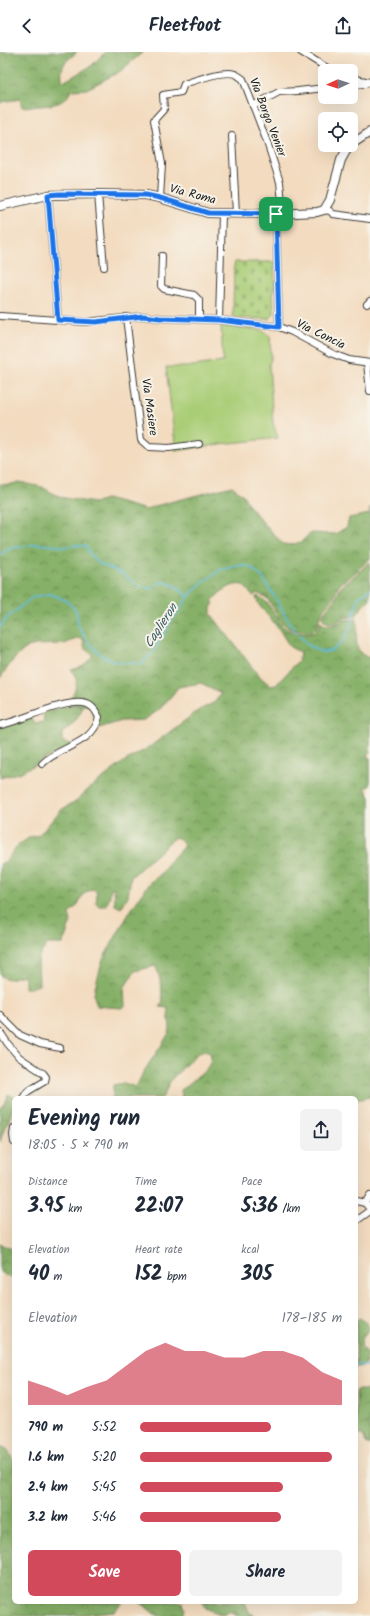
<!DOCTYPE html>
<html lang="en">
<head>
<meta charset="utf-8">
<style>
	body { margin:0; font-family:Kalam,sans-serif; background:#f2f2f3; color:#1f2937; height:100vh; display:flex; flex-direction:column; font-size:15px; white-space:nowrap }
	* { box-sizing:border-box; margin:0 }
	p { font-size:13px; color:#747a83 }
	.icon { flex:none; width:22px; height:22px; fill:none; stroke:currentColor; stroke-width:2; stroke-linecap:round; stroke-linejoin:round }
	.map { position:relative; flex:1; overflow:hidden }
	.side { position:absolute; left:12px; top:1044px; width:346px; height:508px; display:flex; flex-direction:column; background:#fff; border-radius:6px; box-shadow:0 4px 16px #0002 }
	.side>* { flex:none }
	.needle { width:26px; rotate:267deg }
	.tools { position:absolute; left:318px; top:12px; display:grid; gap:8px }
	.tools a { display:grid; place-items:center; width:40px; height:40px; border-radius:6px; background:#fff; box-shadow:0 4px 16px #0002; font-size:20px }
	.pin { position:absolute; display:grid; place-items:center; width:34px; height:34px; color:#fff; margin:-17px; border-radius:8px; box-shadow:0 2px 6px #0006 }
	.round { display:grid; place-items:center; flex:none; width:42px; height:42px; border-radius:6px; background:#f2f2f3 }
	.headline { display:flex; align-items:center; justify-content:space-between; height:68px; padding:0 16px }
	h1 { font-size:22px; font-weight:800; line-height:30px }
	.figures { display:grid; grid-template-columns:repeat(3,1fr); gap:6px; height:68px; padding:4px 16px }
	.figures div { display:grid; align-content:center }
	.figures b { font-size:20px; font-weight:800 }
	.figures small { font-size:11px; font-weight:400 }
	.figures p { font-size:11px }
	.chart { height:112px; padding:8px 16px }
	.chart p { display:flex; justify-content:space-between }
	.chart svg { width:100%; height:72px; margin-top:4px; fill:#d1495b; opacity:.7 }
	.primary-button { display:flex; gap:8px; margin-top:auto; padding:8px 16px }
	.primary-button a { flex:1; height:46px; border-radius:6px; background:#d1495b; color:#fff; font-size:16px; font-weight:800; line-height:46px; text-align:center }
	.primary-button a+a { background:#f2f2f3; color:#1f2937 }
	ul { padding:0 16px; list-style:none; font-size:13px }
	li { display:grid; grid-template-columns:64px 48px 1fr; align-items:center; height:30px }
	li i { height:10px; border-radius:5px; background:#d1495b }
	header { display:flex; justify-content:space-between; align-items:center; height:52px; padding:0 16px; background:#fff; font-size:18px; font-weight:800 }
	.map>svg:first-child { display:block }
</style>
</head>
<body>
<header><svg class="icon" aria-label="back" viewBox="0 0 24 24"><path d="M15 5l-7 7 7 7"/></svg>Fleetfoot<svg class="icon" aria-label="share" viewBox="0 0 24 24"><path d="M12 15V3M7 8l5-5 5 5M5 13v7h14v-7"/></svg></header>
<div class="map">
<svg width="370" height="1564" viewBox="0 0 370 1564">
	<defs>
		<pattern id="forest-crowns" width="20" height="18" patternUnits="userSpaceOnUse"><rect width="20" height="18" fill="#86b067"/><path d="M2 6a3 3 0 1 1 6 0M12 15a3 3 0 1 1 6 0" fill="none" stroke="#6d8e54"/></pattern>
		<pattern id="cemetery-stones" width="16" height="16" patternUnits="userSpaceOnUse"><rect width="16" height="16" fill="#a9cd76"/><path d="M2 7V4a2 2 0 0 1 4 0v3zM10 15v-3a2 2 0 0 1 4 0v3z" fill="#91af66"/></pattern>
	</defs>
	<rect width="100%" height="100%" fill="#f7f3e8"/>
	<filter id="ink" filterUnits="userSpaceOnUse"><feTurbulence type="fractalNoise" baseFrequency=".025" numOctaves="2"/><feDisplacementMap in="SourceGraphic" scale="8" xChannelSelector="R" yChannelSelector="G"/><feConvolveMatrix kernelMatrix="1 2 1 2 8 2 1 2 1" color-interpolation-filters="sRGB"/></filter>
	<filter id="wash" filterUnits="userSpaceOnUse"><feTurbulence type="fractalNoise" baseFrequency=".012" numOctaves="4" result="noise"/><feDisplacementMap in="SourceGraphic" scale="16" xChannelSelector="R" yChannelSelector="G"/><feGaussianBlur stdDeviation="0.9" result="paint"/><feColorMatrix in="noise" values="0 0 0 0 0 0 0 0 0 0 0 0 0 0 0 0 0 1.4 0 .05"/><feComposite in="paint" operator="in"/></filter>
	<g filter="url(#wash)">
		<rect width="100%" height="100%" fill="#f3dbbf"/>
		<!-- forest -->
		<g fill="url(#forest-crowns)" stroke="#516642">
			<path d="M0,0H77C66,10 60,11 62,28L65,29L91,14L105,0H143L119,20L87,37L71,38C64,57 40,53 22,55L20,47L1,50L0,52Z"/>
			<path d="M19,430L42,435L59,445L94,451L106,447L147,458L151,455L232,434L243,443L250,455L265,473L283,492L290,493L301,490L311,481L335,482L347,475L349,466L369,462L370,456V507L351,524L339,533L333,547L323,557L316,576L311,580H305L288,576L280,568L275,558L267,546L257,541L253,544C250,541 247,537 244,534C235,528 216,542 212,550L214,551L211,556V562L259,624L271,634L276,633L299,608L300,600L290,595L279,577L259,553L256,546L257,544C272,550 274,566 285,576C288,579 292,579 296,580C309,583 316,584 320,570C329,577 335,572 343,569C347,567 353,568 357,567C358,583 351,601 370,606V699L367,704L370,706V734L365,736L370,745V1045L356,1048V1046H180L182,1044L181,1038C190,1029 216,1017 210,1001L206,999L198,1001L191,1007L171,1028L162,1046H112L113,1043V1033L124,1031L135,1035C139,1031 140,1026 143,1021C151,1008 161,995 169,981L170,977L168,956L160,955L163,951C162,942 160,920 155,914L135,919L124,936L125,954L122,956L97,954L94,944L95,935L103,907L131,858L149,832L162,821L170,809L183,795L184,791L175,785L131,825L128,844L121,856L115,853L114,836H111C110,845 108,860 96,852L97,841L95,837C83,840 83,843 78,852C76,856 71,859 69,862L71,869L63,892H47L38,906L39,933L30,936H25V924C15,922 11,932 0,923V812L6,809L16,795L30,785L39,783L61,758L77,748L91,735L125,709L148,696L199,658L215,650L221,641L201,631L178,635L173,642L159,658L144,668L122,669L99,676L93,659L88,654L67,652C74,640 82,630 71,618C81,615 87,612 93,603C86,598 83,597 84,588L79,586L64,592L36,593L27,595L14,607L0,626V432L8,433Z"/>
			<polygon points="370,510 370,548 364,552 356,564 344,566 334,571 326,570 322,565 325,558 335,548 341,535 352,526"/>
			<path d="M77,654L83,655C79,666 72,674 62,681V689L66,691L75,693L50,704L21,720L0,726V675L10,674L31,666L35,671H40L44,669L43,661L61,655Z"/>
			<polygon points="8,1042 14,1045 14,1053 8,1071 3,1080 0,1090 0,1057 4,1052"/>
			<polygon points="0,1192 14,1198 14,1228 0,1220"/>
			<path d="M360,1266L368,1273L369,1277L362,1286L361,1295L367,1300C368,1307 366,1316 356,1315V1268Z"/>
			<polygon points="356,1338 370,1338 370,1393 366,1391 363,1383 356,1383"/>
			<polygon points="0,1395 7,1398 14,1409 14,1550 122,1550 114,1559 67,1564 0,1564"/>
			<polygon points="140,1550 183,1550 184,1557 182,1564 157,1564"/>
			<polygon points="202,1550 245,1550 249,1560 255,1564 236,1564 235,1562 228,1560 223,1563 218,1562 205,1556"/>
		</g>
		<!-- cemetery -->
		<polygon fill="url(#cemetery-stones)" stroke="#627449" points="235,210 274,210 275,236 273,236 274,262 269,267 235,266 235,265 233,264 234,214"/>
		<!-- pitch -->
		<polygon fill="#a9cd76" stroke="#627449" points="221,274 261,278 270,284 271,307 269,312 273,371 278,386 221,392 176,399 166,315 186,315 223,310"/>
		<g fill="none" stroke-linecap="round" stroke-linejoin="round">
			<!-- stream -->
			<g stroke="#61bddf" stroke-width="1.5">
				<path d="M0,502H3L7,497L37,492L66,495L76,493L86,494L89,501L98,511L123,522L138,534L152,537L160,530C172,530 179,536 187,544H189L200,533L220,518L241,513L251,515L261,524L273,542L294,578L308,593L321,600L331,599L343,590L350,576L358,546L370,537"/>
				<polyline points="0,575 8,565 33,545 51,542 67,549 76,559 79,576 89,591 101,603 115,610 142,612 147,605 153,601 172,568 189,544"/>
				<polyline points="356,1313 370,1314"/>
			</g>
		</g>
	</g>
	<g filter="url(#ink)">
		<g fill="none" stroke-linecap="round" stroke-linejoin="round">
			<!-- minor casing -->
			<g stroke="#3c3934" stroke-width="8">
				<g id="minor">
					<polyline points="301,0 332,19"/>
					<polyline points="351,26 370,30"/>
					<polyline points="351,33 365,32 369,30"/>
					<polyline points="253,54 279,40 298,39 325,36"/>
					<polyline points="232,84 236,162"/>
					<polyline points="98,142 104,215"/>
					<polyline points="48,143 58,268"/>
					<path d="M160,146L162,112L154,68L164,57L163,43L181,40L184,32C196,28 223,18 235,22C238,23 240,25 243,27L267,90L280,130L283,162"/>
					<polyline points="324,158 330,159 333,162 370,167"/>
					<polyline points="276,162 279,275"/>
					<polyline points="162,204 161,234 164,237 194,243 199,248 199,267"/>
					<polyline points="367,252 370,249"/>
					<polyline points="0,264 86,270 143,264 160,266 219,268 279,275 292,280 333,302 349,308 370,311"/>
					<polyline points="126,265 141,388 149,395 169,396 199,392"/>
					<polyline points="219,268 222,162"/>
					<polyline points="367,311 370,339"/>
					<path d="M0,673C21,670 76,640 92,655C95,657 97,662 99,665C93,693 59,694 42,712"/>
					<polyline points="0,963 20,983 40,992 60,996"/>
					<polyline points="0,980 8,992 19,1005 43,1021 46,1025 45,1029 27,1040 23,1046"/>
					<polyline points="14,1076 13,1083 14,1090"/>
					<polyline points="356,1149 365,1151 370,1157"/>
					<polyline points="365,1151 370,1143"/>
					<polyline points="356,1169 370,1159"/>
				</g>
			</g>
			<!-- major casing -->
			<g stroke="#3c3934" stroke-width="10">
				<polyline id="major" points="0,154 48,143 98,142 146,143 160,146 208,161 276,162 317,160 324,158 330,148 341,108 346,99 355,90 370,80"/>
			</g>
			<!-- minor -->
			<use href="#minor" stroke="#fff" stroke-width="6"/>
			<!-- major -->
			<use href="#major" stroke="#fff" stroke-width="8"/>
		</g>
	</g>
	<g fill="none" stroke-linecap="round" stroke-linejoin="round" filter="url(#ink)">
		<!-- route casing -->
		<g stroke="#fff" stroke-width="8">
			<polygon id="route" points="59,142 146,143 160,146 208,161 276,162 279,275 219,268 160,266 143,264 96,270 58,268 48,143"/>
		</g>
		<!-- route -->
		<use href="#route" stroke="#1a73e8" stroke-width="5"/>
	</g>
	<g text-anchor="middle" stroke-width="4" stroke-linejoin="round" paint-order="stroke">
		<!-- street labels -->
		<g font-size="12" fill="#1c1c1c" stroke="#f7f3e8">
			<text transform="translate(268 65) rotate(69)" y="4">Via Borgo Venier</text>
			<text transform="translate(193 142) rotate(15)" y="4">Via Roma</text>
			<text transform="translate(321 282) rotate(26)" y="4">Via Concia</text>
			<text transform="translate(150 355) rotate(82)" y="4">Via Masiere</text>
		</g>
		<!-- water labels -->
		<g font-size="13" font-style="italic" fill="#385c6a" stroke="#f7f3e8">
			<text transform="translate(160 573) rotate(-57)" y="5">Caglieron</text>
		</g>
	</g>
</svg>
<div class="tools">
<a><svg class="needle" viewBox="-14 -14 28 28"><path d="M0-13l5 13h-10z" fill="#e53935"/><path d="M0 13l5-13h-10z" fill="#747a83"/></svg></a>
<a><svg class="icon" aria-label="locate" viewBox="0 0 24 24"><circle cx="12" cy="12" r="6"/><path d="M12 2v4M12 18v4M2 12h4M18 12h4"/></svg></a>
</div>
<div class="pin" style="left:276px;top:162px;background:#1e9e55"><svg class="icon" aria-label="arrive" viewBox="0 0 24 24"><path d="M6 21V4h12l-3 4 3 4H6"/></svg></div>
<section class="side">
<div class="headline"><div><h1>Evening run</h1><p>18:05 · 5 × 790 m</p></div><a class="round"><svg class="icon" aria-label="share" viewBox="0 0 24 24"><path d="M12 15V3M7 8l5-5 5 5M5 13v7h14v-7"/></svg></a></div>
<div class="figures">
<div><p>Distance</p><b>3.95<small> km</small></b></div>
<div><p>Time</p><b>22:07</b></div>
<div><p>Pace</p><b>5:36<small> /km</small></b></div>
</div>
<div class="figures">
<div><p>Elevation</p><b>40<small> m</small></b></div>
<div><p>Heart rate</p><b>152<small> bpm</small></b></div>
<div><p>kcal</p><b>305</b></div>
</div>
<div class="chart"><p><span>Elevation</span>178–185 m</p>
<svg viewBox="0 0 160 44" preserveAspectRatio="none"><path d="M0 44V29L10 33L20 38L30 33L40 29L50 20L60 11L70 6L80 11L90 11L100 15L110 15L120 11L130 11L140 15L150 24L160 29V44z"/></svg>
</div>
<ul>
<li><b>790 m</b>5:52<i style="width:65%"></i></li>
<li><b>1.6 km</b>5:20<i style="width:95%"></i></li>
<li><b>2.4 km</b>5:45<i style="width:71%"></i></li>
<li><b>3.2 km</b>5:46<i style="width:70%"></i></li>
</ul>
<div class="primary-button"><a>Save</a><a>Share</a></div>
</section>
</div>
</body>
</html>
